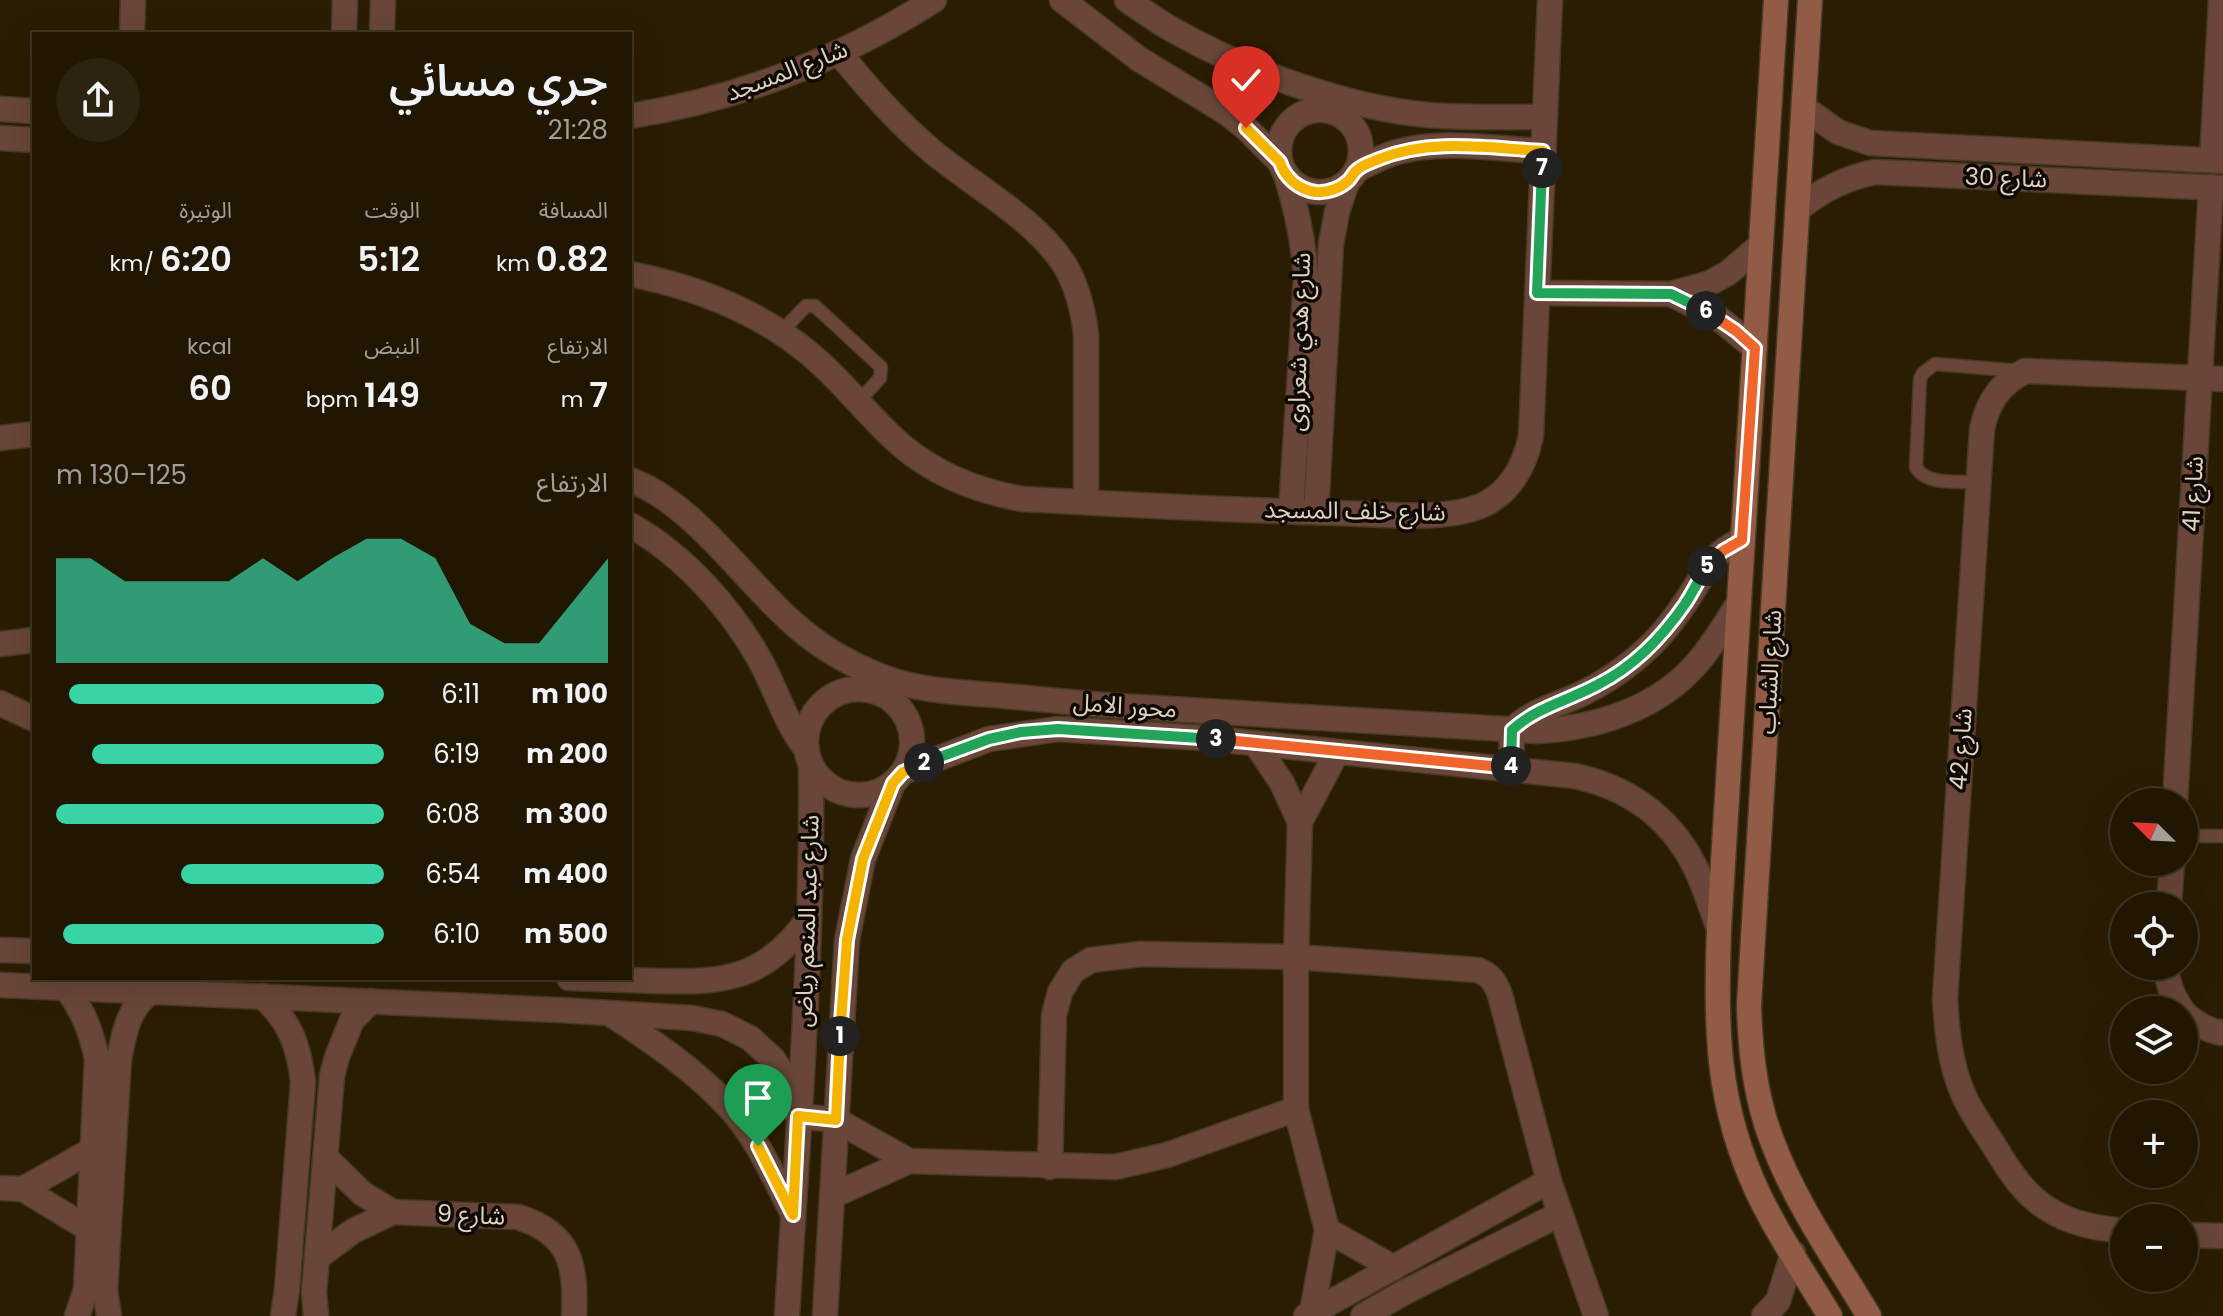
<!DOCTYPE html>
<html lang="ar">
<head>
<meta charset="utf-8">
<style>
	body { margin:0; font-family:Poppins,"Noto Sans Arabic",sans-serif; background:#2d2311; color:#f1f3f6; direction:rtl; height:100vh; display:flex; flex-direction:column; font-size:30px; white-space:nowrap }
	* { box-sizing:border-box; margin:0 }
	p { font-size:26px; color:#a29f99 }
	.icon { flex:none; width:44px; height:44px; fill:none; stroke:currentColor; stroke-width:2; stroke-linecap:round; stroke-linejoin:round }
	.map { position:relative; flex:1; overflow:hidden; direction:ltr }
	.sheet { position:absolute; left:32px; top:32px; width:600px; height:948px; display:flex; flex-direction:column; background:#201602; border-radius:0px; box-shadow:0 8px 32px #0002,0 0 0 2px #3d3524; direction:rtl }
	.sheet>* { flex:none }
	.needle { width:52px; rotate:294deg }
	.controls { position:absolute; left:2110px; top:788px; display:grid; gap:16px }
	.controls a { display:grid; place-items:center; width:88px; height:88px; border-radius:50%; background:#201602; box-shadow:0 8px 32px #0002,0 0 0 2px #3d3524; font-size:40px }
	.pin { position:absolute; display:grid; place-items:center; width:68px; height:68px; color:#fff; margin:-82px -34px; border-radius:50% 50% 50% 0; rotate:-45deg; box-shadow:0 0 8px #0007 }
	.pin .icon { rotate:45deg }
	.km { position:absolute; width:40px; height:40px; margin:-20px; border-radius:50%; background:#222; color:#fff; font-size:22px; line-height:40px; text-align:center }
	.round { display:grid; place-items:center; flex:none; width:84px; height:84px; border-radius:42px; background:#2d2311 }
	.overview { display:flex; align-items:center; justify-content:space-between; height:136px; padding:0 24px }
	h1 { font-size:44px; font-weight:600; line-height:60px }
	.figures { display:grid; grid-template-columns:repeat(3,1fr); gap:12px; height:136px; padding:8px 24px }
	.figures div { display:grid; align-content:center }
	.figures b { font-size:34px; font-weight:600 }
	.figures small { font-size:22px; font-weight:400 }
	.figures p { font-size:22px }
	.chart { height:224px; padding:16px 24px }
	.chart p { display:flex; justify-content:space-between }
	.chart svg { width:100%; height:144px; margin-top:8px; fill:#38d4a6; opacity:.7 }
	ul { padding:0 24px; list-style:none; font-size:26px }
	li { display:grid; grid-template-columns:128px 96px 1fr; align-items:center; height:60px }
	li i { height:20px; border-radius:10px; background:#38d4a6 }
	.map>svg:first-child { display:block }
</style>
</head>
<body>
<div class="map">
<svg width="2223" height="1316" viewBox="0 0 2223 1316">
	<rect width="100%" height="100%" fill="#2b1d03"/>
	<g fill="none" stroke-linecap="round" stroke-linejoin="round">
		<!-- lane casing -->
		<g stroke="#473a22" stroke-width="15">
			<g id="lane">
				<polyline points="781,332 806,306 815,306 881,367 880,378 859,401"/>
				<path d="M1978,482C1959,481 1926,486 1916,467L1920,379L1923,373L1935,364L2021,371"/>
				<polyline points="2184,836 2223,836"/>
			</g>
		</g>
		<!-- street casing -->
		<g stroke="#473a22" stroke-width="27">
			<g id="street">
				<polyline points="1062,0 1139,59 1227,113 1246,128 1280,162"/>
				<path d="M1127,0C1142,10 1157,21 1173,30C1243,70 1347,108 1428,115C1466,118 1505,117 1544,117"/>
				<polyline points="132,34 133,0"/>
				<polyline points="344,34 345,0"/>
				<polyline points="382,34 383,0"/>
				<path d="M839,53C868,88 897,122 933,152C974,186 1035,219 1064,264C1077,285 1083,309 1086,334V502"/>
				<polyline points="1804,108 1838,132 1870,143 2223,161"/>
				<polyline points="0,109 34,111"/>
				<circle cx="1320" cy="151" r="41"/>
				<path d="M630,116C739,99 841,59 934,0"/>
				<polyline points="0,138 34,140"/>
				<polyline points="2212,160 2221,0"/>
				<path d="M1356,170C1369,164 1382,156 1397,152C1443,139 1495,149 1543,151"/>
				<path d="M1286,175C1297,210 1304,243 1306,279L1291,511"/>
				<path d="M1798,209C1822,190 1845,178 1875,172L2223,188"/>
				<path d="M630,274C696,287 759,311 811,355C844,382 869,418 901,445C936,475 977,491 1022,499C1128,505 1234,510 1340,513C1380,514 1449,522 1485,504C1512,490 1525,464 1531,436L1550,0"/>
				<polyline points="1537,293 1671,294 1710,283 1728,273 1761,245"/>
				<polyline points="1671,294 1716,316 1755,348"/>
				<polyline points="0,438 34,434"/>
				<path d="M630,480C693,503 743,579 793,623C816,644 846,662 875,674C917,692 961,692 1006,696C1050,700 1094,705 1138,707C1272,715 1405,724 1538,731C1597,728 1660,708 1699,661C1714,643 1726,623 1738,604"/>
				<polyline points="1316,512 1331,244 1337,212 1347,182"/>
				<path d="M630,525C684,555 732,609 761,662C777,692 786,724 807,750"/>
				<polyline points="0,644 34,640"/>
				<circle cx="859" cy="742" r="53"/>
				<polyline points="0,703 34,719"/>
				<polyline points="1256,744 1282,783 1300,822"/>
				<path d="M1511,768L1512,730C1531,712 1553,706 1577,696C1603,684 1628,667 1649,647C1663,634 1674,619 1685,603C1704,576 1709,554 1742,540"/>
				<path d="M903,772L989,739L1058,729L1204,738L1575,776C1626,787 1668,815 1693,863C1704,883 1710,906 1719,928"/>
				<polyline points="2175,802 2211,187"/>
				<polyline points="2169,906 2172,862"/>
				<polyline points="0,950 34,951"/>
				<path d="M2166,966C2167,983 2172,996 2182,1010"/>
				<path d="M569,978C598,979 628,980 657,981C727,983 766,978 809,918"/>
				<polyline points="0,985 560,1010 692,1018 722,1024 750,1038 773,1059 790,1086 798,1116 836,1120 909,1161 1115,1167 1167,1155 1296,1109"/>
				<path d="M66,988C84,1012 90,1029 97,1058L86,1290L77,1316"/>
				<path d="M262,996C290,1021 299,1046 303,1082L287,1289L283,1316"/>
				<path d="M2184,1013C2196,1023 2207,1031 2223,1033"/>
				<path d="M611,1014C653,1042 695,1070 729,1107C757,1137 774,1178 793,1214"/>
				<polyline points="325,1157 363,1194 393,1212"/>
				<path d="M1050,1167L1054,1015L1060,992L1073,971L1091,960L1141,954L1296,957L1478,970C1491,975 1495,982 1500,995L1549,1181L1596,1316"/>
				<polyline points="0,1188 23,1189 89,1229"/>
				<polyline points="23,1189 94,1149"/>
				<polyline points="832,1196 909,1161"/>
				<polyline points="1327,1230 1394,1268"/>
				<path d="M2124,1231C2097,1228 2071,1224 2048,1209C2024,1194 2010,1172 1996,1149C1985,1131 1972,1114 1964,1096C1950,1065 1947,1032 1945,999L1982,429C1988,401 2000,384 2025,371L2223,379"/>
				<polyline points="2184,1235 2223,1236"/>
				<path d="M317,1258L353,1231L393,1212L518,1217C572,1234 576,1266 574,1316"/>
				<polyline points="1312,1312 1327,1230 1296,1109 1296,957 1300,822 1337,752"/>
				<path d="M109,1316L105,1290L119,1059C124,1034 128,1007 151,992"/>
				<polyline points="316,1316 314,1292 332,1076 337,1057 352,1020 371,1001"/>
				<path d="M787,1316C798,1133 813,949 811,765"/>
				<polyline points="825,1316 847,940 863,859 893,783"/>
				<polyline points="1306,1316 1549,1181"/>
				<polyline points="1363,1316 1405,1292 1560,1214"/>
				<polyline points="1764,1316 1778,1301 1793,1253"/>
			</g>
		</g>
		<!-- secondary casing -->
		<g stroke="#473a22" stroke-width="27">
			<g id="secondary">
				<path d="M1776,0L1719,928C1716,1027 1715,1103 1759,1195C1779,1237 1806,1276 1830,1316"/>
				<path d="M1810,0L1749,1005C1750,1051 1755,1096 1771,1138C1794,1201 1834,1258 1869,1316"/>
			</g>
		</g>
		<!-- lane -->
		<use href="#lane" stroke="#694639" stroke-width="12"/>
		<!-- street -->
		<use href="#street" stroke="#694639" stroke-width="24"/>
		<!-- secondary -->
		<use href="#secondary" stroke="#925b46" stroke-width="24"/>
	</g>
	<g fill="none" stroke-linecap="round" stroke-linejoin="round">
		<!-- split-1 casing -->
		<g stroke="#fff" stroke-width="16">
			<polyline id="split-1" points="758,1146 793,1215 798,1116 836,1120 840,1036"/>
		</g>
		<!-- split-2 casing -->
		<g stroke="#fff" stroke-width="16">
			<polyline id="split-2" points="840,1036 847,940 863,859 893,783 903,772 924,763"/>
		</g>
		<!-- split-3 casing -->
		<g stroke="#fff" stroke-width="16">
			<polyline id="split-3" points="924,763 989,739 1021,732 1058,729 1216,739"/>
		</g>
		<!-- split-4 casing -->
		<g stroke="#fff" stroke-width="16">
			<polyline id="split-4" points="1216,739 1511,768 1511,766"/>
		</g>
		<!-- split-5 casing -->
		<g stroke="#fff" stroke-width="16">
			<path id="split-5" d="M1511,766L1512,730C1537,707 1570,700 1599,684C1634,666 1663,636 1685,604C1693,592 1699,579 1707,566"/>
		</g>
		<!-- split-6 casing -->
		<g stroke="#fff" stroke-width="16">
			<polyline id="split-6" points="1706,311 1736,331 1755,348 1742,540 1723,551 1707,566"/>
		</g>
		<!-- split-7 casing -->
		<g stroke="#fff" stroke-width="16">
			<polyline id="split-7" points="1542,168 1537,293 1671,294 1706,311"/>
		</g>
		<!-- split-8 casing -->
		<g stroke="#fff" stroke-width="16">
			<path id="split-8" d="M1246,128L1280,162C1285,178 1299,190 1316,192C1328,193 1341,188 1349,180C1352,177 1353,173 1357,170C1362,165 1372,162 1379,159C1430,138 1488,148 1543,151L1542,168"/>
		</g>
		<!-- split-1 -->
		<use href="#split-1" stroke="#f5b400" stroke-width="10"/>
		<!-- split-2 -->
		<use href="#split-2" stroke="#f5b400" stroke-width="10"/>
		<!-- split-3 -->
		<use href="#split-3" stroke="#22a559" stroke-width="10"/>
		<!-- split-4 -->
		<use href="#split-4" stroke="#f0652b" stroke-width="10"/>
		<!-- split-5 -->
		<use href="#split-5" stroke="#22a559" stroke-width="10"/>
		<!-- split-6 -->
		<use href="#split-6" stroke="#f0652b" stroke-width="10"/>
		<!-- split-7 -->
		<use href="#split-7" stroke="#22a559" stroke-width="10"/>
		<!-- split-8 -->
		<use href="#split-8" stroke="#f5b400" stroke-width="10"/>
	</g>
	<g text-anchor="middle" stroke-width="7" stroke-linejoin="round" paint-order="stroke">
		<!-- street labels -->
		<g font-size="24" fill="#dcd3c3" stroke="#0f0902">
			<text transform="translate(787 71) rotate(-21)" y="8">شارع المسجد</text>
			<text transform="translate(2006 178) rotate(2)" y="8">شارع 30</text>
			<text transform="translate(1299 342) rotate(-88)" y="8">شارع هدي شعراوى</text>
			<text transform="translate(2193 494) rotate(-87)" y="8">شارع 41</text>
			<text transform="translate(1355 511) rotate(1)" y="8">شارع خلف المسجد</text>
			<text transform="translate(1770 672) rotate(-87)" y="8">شارع الشباب</text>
			<text transform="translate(1125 706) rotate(4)" y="8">محور الامل</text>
			<text transform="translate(1961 749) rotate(-86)" y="8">شارع 42</text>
			<text transform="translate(807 921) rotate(-88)" y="8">شارع عبد المنعم رياض</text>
			<text transform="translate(471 1215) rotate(3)" y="8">شارع 9</text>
		</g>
	</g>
</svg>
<div class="controls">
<a><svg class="needle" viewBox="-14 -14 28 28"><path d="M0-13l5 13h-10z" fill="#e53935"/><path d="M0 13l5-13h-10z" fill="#a29f99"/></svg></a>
<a><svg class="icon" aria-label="locate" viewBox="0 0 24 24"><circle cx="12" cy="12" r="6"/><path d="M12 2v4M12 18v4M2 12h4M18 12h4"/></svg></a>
<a><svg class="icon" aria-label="layers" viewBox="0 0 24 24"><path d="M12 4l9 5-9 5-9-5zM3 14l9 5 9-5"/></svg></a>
<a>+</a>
<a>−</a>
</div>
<div class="pin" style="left:758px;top:1146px;background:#1e9e55"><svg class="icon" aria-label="arrive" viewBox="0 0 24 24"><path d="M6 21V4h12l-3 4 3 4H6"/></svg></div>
<div class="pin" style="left:1246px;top:128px;background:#d93025"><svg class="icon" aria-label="check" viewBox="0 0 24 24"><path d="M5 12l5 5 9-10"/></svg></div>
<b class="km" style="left:840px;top:1036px">1</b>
<b class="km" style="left:924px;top:763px">2</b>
<b class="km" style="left:1216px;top:739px">3</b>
<b class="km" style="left:1511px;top:766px">4</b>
<b class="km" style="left:1707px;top:566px">5</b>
<b class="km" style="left:1706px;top:311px">6</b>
<b class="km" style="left:1542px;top:168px">7</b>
<section class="sheet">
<div class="overview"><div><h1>جري مسائي</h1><p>21:28</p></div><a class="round"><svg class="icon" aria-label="share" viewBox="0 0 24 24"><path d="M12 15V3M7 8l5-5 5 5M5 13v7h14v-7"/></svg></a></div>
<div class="figures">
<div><p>المسافة</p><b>0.82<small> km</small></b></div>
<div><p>الوقت</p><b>5:12</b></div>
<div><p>الوتيرة</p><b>6:20<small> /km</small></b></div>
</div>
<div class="figures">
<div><p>الارتفاع</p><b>7<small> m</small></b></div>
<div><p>النبض</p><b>149<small> bpm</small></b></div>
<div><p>kcal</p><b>60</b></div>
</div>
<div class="chart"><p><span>الارتفاع</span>125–130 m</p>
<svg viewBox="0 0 160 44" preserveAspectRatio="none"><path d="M0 44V12L10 12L20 19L30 19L40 19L50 19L60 12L70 19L80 12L90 6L100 6L110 12L120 32L130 38L140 38L150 25L160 12V44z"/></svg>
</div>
<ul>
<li><b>100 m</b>6:11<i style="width:96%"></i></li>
<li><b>200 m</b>6:19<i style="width:89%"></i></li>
<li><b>300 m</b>6:08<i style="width:100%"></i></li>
<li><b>400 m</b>6:54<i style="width:62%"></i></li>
<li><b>500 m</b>6:10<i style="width:98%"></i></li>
</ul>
</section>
</div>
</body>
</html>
